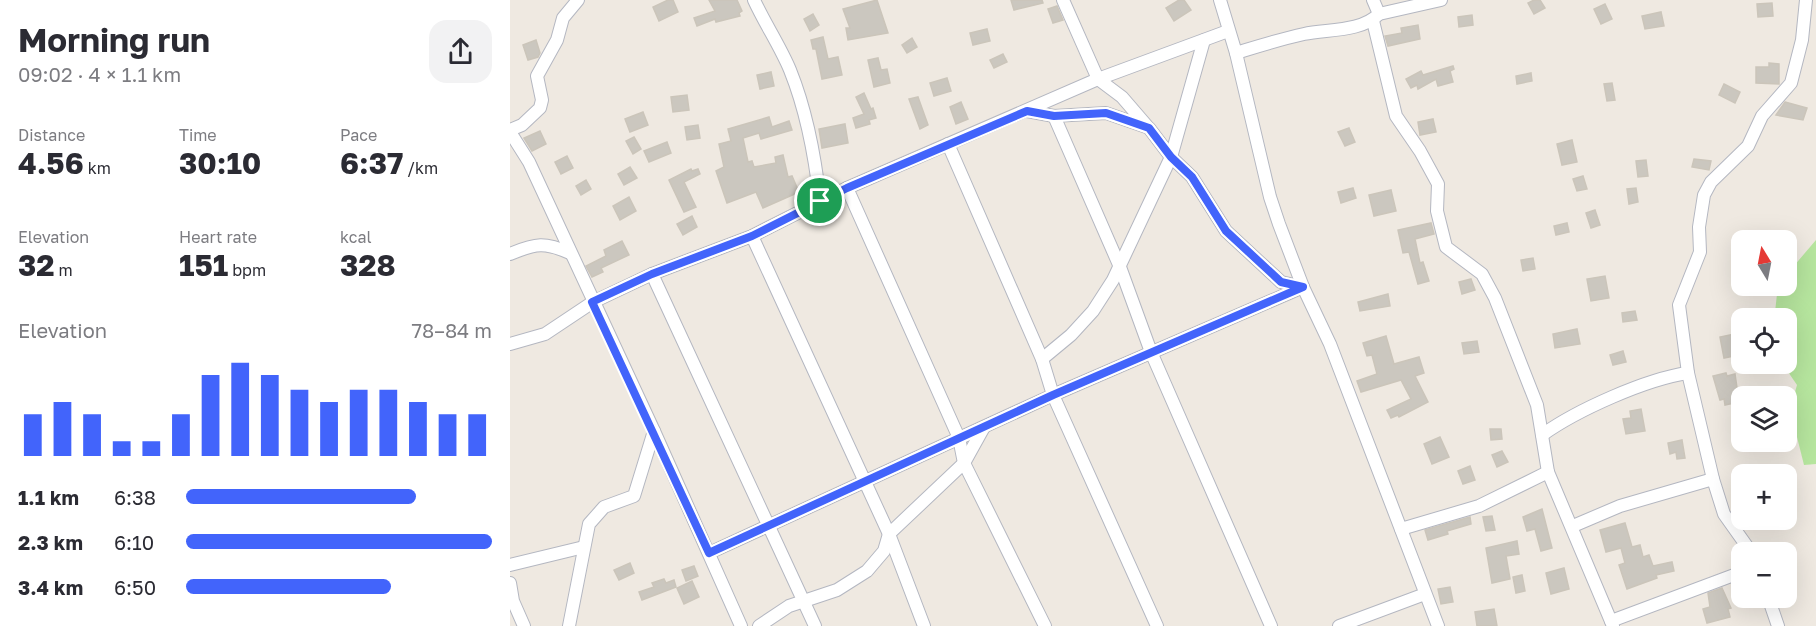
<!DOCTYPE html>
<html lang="en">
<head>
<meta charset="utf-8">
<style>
	body { margin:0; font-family:"Golos Text",sans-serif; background:#f2f2f3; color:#2b2b33; height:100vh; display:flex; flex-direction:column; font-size:22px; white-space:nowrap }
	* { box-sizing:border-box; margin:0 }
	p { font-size:20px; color:#7c7c81 }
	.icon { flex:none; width:33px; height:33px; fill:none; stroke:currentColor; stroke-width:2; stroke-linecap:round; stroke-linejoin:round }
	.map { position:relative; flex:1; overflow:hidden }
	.drawer { display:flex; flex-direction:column; background:#fff; width:510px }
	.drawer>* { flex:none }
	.needle { width:39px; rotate:350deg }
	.tools { position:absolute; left:1221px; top:230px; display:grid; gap:12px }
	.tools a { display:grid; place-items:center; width:66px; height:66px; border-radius:12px; background:#fff; box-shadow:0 6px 24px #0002; font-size:30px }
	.pin { position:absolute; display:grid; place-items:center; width:51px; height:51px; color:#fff; margin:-26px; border:3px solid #fff; border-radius:50%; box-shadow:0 2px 6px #0007 }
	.round { display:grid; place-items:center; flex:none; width:63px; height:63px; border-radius:18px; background:#f2f2f3 }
	.headline { display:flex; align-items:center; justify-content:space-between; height:102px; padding:0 18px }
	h1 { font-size:33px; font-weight:700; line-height:45px }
	.metrics { display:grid; grid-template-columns:repeat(3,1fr); gap:9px; height:102px; padding:6px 18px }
	.metrics div { display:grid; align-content:center }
	.metrics b { font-size:30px; font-weight:700 }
	.metrics small { font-size:16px; font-weight:400 }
	.metrics p { font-size:16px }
	.chart { height:168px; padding:12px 18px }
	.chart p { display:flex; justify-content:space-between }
	.chart svg { width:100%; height:108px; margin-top:6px; stroke:#4264fb; stroke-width:6 }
	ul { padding:0 18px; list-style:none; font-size:20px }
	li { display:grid; grid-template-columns:96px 72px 1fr; align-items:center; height:45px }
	li i { height:15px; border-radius:8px; background:#4264fb }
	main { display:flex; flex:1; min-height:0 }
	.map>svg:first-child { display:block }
</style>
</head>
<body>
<main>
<section class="drawer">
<div class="headline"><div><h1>Morning run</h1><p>09:02 · 4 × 1.1 km</p></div><a class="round"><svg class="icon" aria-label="share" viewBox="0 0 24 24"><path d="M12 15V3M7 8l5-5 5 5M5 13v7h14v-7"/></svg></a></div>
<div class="metrics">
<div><p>Distance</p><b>4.56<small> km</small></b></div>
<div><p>Time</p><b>30:10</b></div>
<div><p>Pace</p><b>6:37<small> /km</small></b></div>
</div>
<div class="metrics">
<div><p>Elevation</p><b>32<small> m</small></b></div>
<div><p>Heart rate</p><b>151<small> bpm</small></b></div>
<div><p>kcal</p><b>328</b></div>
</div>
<div class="chart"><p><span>Elevation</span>78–84 m</p>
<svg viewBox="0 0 160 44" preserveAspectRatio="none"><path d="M5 44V27M15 44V22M25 44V27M35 44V38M45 44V38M55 44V27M65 44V11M75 44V6M85 44V11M95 44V17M105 44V22M115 44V17M125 44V17M135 44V22M145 44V27M155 44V27"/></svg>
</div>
<ul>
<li><b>1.1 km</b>6:38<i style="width:75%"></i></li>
<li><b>2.3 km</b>6:10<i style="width:100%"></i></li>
<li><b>3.4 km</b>6:50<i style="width:67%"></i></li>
</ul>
</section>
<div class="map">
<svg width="1306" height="626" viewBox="0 0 1306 626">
	<rect width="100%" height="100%" fill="#efe9e1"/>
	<!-- green -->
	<polygon fill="#b6e59e" points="1306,240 1306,464 1294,465 1280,409 1287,385 1272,363 1276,363 1276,318 1267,318 1265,312 1268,285 1276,285 1277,274"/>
	<!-- building -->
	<g fill="#cbc7bf" stroke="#cbc5ba" stroke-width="1.5">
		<polygon points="158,0 163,0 168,12 149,21 143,7"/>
		<polygon points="199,0 227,0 232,11 229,13 230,16 206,22 205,19 187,26 184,18 205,11"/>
		<polygon points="367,0 378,33 338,40 336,28 340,28 333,9"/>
		<polygon points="501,0 532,0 533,3 504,10"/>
		<polygon points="669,0 674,0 681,10 664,21 656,8"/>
		<polygon points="1024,0 1030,0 1035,8 1024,14 1018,3"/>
		<polygon points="1262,3 1263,16 1248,17 1247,4"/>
		<polygon points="1095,4 1102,19 1091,24 1084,9"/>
		<polygon points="547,6 553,20 543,23 538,9"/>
		<polygon points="1151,12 1154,26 1135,29 1132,16"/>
		<polygon points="303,14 309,25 300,31 294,19"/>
		<polygon points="962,15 963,25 949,27 948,17"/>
		<polygon points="908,25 910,39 878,46 875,36 892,33 891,28"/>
		<polygon points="477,29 480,41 463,45 460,33"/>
		<polygon points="313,37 318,59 328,57 332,75 312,79 306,49 303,49 301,40"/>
		<polygon points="402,38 407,47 397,53 392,45"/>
		<polygon points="26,40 30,53 28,57 18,60 13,45"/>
		<polygon points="493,54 497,62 484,68 480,60"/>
		<polygon points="368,58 371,70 377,69 380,83 364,87 358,60"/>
		<polygon points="1259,63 1269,64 1269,84 1246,83 1246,67 1259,67"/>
		<polygon points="943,66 944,69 940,71 943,82 928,86 926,79 908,89 907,85 901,88 896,79 911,71 913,75"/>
		<polygon points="261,72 264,86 250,89 247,75"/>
		<polygon points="1021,73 1022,81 1007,84 1006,76"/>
		<polygon points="437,78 441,91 424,96 420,83"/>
		<polygon points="1102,83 1105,100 1097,101 1094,84"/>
		<polygon points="1214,84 1230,92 1225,103 1209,95"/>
		<polygon points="354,93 361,109 363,108 366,118 359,120 360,124 346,128 343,118 354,114 346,97"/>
		<polygon points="177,95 179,110 163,112 161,97"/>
		<polygon points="408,97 418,125 410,129 399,99"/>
		<polygon points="451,102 458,119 446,124 440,107"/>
		<polygon points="1275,102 1297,108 1293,120 1266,115"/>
		<polygon points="133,112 138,125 120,132 115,119"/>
		<polygon points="259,117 262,127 279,121 282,130 251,139 249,133 233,138 238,162 242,161 244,167 266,163 265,157 273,155 278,177 282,176 289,192 253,208 246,192 217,203 206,171 214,167 209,144 221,141 218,129"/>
		<polygon points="923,119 926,132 910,135 908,122"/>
		<polygon points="335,124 338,143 312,148 309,129"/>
		<polygon points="188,125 190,138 177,140 175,127"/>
		<polygon points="839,128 845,142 835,146 828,132"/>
		<polygon points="30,131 36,144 22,151 14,138"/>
		<polygon points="124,137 131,149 123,154 116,141"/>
		<polygon points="1062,140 1067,162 1052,165 1047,144"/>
		<polygon points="157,142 161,153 139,162 134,151"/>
		<polygon points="57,156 63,168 51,174 45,162"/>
		<polygon points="1184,159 1201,161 1199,170 1182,167"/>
		<polygon points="1136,160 1138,176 1128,177 1126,161"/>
		<polygon points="120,167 127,178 114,185 108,174"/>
		<polygon points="181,169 182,171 188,169 190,174 174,182 186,207 174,212 159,180"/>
		<polygon points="1073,176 1077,189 1067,191 1063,179"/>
		<polygon points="76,180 81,189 71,195 66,186"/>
		<polygon points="843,188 846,198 831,203 828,192"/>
		<polygon points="1126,188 1128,202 1119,204 1117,189"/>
		<polygon points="881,190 886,211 864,216 859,195"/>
		<polygon points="119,197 126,211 110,220 103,206"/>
		<polygon points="1085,210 1090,225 1081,228 1076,213"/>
		<polygon points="182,216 187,227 173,235 167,224"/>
		<polygon points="921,223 924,234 905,239 910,263 913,262 919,281 908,284 899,252 893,253 888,230"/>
		<polygon points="1057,223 1059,232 1046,235 1044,226"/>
		<polygon points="112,241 119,255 91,268 93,272 82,277 76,266 96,256 94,250"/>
		<polygon points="1023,258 1025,269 1013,271 1011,260"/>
		<polygon points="1095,276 1099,298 1081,301 1077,279"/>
		<polygon points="961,279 965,290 952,294 949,282"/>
		<polygon points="878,294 880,306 850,311 848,302"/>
		<polygon points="1125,311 1127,320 1113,322 1112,313"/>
		<polygon points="1067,329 1070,344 1045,348 1043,334"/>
		<polygon points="1225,334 1229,355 1214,358 1210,337"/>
		<polygon points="876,336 884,364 909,357 914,373 905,376 918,402 889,417 888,415 881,418 877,410 901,399 891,380 851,392 847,381 867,374 862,355 857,356 853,343"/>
		<polygon points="967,341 969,352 954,354 952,343"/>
		<polygon points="1113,351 1116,362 1103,365 1100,355"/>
		<polygon points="1216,373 1217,376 1225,374 1229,402 1215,405 1214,399 1210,400 1203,376"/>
		<polygon points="1131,409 1135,431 1116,434 1113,419 1121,418 1120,411"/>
		<polygon points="980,429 991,429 992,439 981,440"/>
		<polygon points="930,437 939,457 922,464 914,444"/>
		<polygon points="1172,440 1175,458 1167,459 1166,452 1160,454 1158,443"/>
		<polygon points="992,451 998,462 987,467 982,455"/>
		<polygon points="960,466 965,480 953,484 948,471"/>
		<polygon points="1032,509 1042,548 1031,551 1025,529 1017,531 1013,517"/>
		<polygon points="982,516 985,530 976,531 973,517"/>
		<polygon points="960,517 961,524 937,531 938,534 918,540 915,530"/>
		<polygon points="1115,523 1122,547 1130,545 1133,557 1139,555 1143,566 1162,562 1164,571 1146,575 1147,578 1117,589 1109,565 1115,563 1111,548 1096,552 1090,530"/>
		<polygon points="1007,541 1009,554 996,556 1000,579 982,583 976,548"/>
		<polygon points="120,563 124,573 109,580 104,570"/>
		<polygon points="184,566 188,576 176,581 172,570"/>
		<polygon points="1054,568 1059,589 1041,594 1036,573"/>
		<polygon points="1012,575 1015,591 1006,593 1003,577"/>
		<polygon points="154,579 156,583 164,580 166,587 132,600 129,592 144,587 142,583"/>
		<polygon points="182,581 189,597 174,604 167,588"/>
		<polygon points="940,587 943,602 931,604 928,589"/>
		<polygon points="1212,588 1221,608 1218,609 1220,617 1197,623 1193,609 1200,607 1198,593"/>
		<polygon points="984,609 987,626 967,626 965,612"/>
	</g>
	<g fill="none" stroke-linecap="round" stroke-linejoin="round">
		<!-- minor casing -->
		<g stroke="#b4b7c1" stroke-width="14">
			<g id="minor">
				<path d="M244,0C255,24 270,46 280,70C297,112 305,156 310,201"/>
				<polyline points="553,0 588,79 612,97 637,126"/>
				<polyline points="710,0 726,53 760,197 769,224 793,287 820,344 928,626"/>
				<polyline points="863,0 869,14"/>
				<polyline points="863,21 886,116 910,151 928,184 927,211 936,247 972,274 985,298 1027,405 1038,472 1103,626"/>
				<path d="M726,53C749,46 771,39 794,34C818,29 851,32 869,14L931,0"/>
				<polyline points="517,111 544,116 596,113 639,128 661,157 682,177 716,231 771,282 793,287"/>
				<polyline points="544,116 610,267 641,352 761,626"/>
				<polyline points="0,130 12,125 30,108 32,100 27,76 47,40 53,18 68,0"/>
				<polyline points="0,132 19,162 144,431 231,626"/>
				<polyline points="438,144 532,359 543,395 647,626"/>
				<polyline points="337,188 449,438 454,463 535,626"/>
				<polyline points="242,236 379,534 414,626"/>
				<path d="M0,254C26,243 35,242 60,253"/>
				<polyline points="142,274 305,626"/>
				<polyline points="0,344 35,334 83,302 142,274 242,236 337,188 588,79 718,31"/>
				<polyline points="532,359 561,335 583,311 603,280 661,157 694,40"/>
				<path d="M1032,435C1067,410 1136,379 1178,373"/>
				<polyline points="1063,526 1110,506 1203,479"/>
				<polyline points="891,529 969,506 1038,472"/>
				<polyline points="1241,552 1214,514 1203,479 1178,373 1169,305 1190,252 1189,227 1194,195 1201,182 1238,146 1252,116 1281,83 1292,40 1296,0"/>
				<polyline points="199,553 543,395 793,287"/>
				<polyline points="0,565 74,547"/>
				<polyline points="0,583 3,601 14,626"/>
				<polyline points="1258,597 1268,626"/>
				<polyline points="1101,621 1232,572"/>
				<polyline points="59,626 79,524 94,507 124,496 144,431"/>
				<polyline points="249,626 279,606 327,590 357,571 374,551 379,534 454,463 474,427"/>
				<polyline points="829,626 915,594"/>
			</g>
		</g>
		<!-- minor -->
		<use href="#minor" stroke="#fff" stroke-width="12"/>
	</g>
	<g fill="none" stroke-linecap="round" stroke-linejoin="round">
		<!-- route casing -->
		<g stroke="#fff" stroke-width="12">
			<polygon id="route" points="517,111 544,116 596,113 639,128 661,157 682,177 716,231 771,282 793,287 543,395 199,553 82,302 142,274 242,236 337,188"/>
		</g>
		<!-- route -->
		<use href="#route" stroke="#4264fb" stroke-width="8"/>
	</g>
</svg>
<div class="tools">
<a><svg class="needle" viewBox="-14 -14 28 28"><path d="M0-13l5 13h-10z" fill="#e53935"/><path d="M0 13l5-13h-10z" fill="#7c7c81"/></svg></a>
<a><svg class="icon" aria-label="locate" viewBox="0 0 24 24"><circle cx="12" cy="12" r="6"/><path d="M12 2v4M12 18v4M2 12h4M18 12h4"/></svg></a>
<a><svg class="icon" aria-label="layers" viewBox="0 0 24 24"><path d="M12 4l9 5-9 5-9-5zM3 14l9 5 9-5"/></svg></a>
<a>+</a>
<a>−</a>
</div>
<div class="pin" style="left:310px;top:201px;background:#1e9e55"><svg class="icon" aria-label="arrive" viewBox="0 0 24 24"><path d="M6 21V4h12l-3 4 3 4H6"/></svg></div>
</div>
</main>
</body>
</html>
